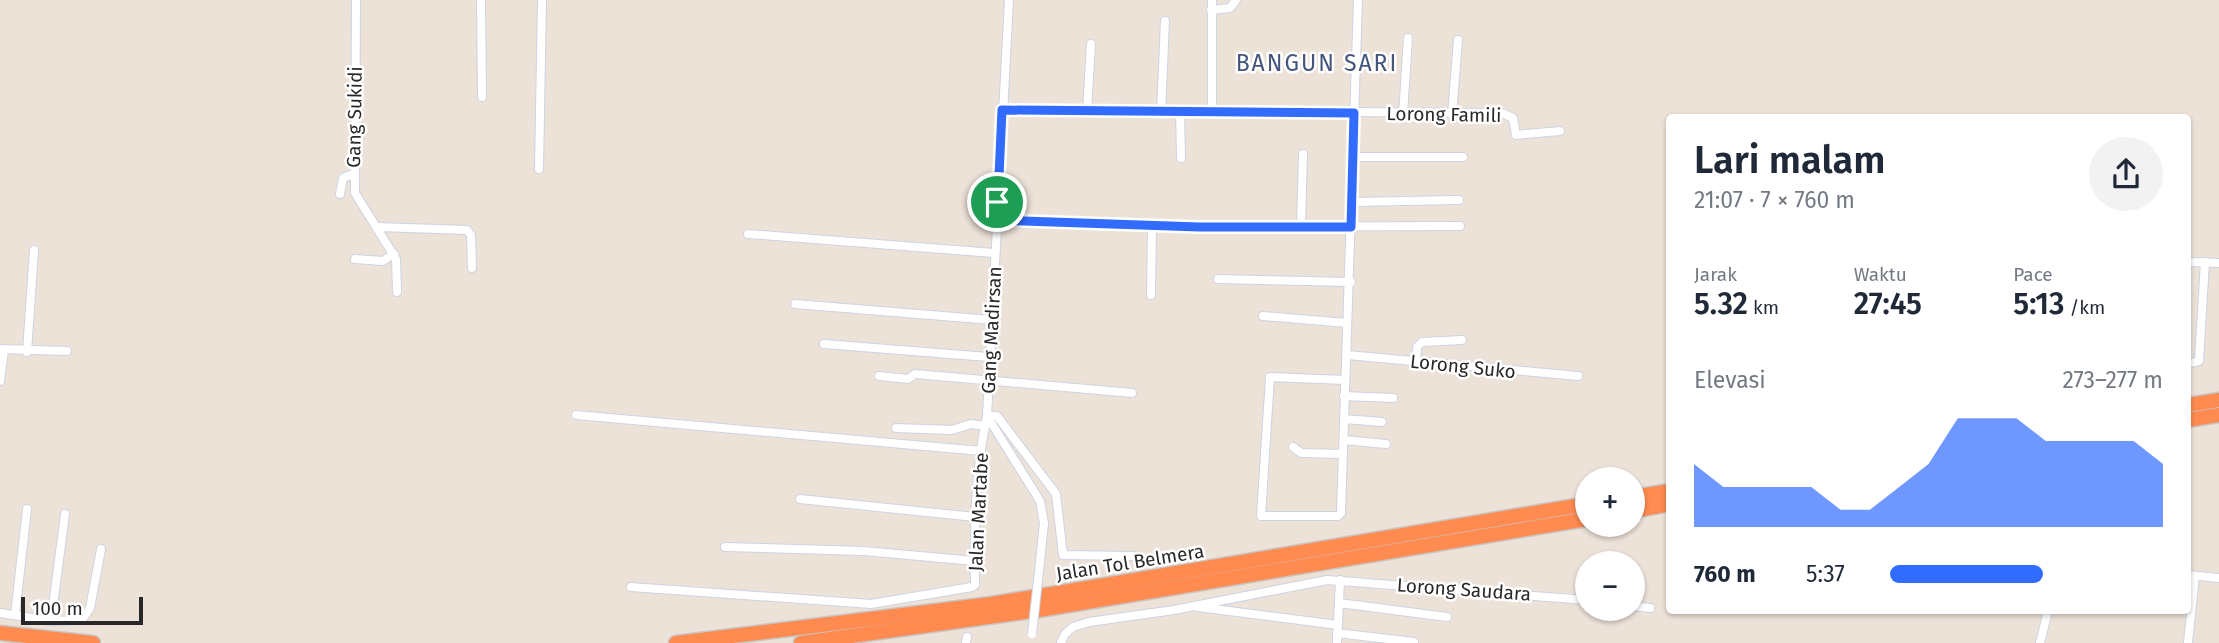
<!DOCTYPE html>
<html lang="id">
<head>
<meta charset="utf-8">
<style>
	body { margin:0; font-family:"Fira Sans",sans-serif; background:#f2f2f3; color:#1f2937; height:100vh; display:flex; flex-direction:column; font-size:26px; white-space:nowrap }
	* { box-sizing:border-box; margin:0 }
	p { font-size:23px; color:#747a83 }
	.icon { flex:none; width:38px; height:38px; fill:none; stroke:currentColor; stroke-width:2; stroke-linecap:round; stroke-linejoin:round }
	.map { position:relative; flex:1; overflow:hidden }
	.details { position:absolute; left:1666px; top:114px; width:525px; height:500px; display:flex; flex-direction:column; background:#fff; border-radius:7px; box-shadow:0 2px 5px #0004 }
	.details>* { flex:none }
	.buttons { position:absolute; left:1575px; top:467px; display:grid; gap:14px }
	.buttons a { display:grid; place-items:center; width:70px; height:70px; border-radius:50%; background:#fff; box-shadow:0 2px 5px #0004; font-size:35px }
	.scale { position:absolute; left:21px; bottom:18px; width:122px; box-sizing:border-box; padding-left:7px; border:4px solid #282828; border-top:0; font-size:19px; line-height:24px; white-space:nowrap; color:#282828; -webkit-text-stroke:5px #fff; paint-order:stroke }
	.pin { position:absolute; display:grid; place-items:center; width:60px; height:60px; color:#fff; margin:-30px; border:4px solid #fff; border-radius:50%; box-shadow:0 2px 7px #0007 }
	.round { display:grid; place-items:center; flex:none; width:74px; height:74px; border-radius:37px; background:#f2f2f3 }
	.summary { display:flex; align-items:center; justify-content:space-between; height:119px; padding:0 28px }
	h1 { font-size:38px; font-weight:600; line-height:52px }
	.stats { display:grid; grid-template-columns:repeat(3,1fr); gap:10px; height:119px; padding:7px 28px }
	.stats div { display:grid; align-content:center }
	.stats b { font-size:30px; font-weight:600 }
	.stats small { font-size:19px; font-weight:400 }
	.stats p { font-size:19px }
	.chart { height:196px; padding:14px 28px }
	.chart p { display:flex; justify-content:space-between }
	.chart svg { width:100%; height:126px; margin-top:7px; fill:#326cff; opacity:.7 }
	ul { padding:0 28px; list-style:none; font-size:23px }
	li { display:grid; grid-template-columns:112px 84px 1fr; align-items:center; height:52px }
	li i { height:18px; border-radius:9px; background:#326cff }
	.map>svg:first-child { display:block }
</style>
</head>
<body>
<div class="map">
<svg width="2219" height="643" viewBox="0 0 2219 643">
	<rect width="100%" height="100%" fill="#ede2d8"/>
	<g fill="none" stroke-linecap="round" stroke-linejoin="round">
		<!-- street casing -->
		<g stroke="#cdd3e3" stroke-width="10">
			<g id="street">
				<polyline points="356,0 355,193 396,259 397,292"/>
				<polyline points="481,0 482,97"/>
				<polyline points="1009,0 987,416 1040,501 1044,523 1039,571"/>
				<polyline points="1212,0 1212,113"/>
				<polyline points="1211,10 1230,8 1236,0"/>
				<polyline points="1002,110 1502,113 1513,118 1516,135 1560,131"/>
				<polyline points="1087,112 1091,44"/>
				<polyline points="1161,112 1165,21"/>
				<polyline points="1180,112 1181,158"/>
				<polyline points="1403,114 1408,38"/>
				<polyline points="1452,115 1458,40"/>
				<polyline points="1353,157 1463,157"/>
				<polyline points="539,169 542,0"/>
				<polyline points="340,194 343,178 353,174"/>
				<polyline points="1352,202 1459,200"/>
				<polyline points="997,221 1200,227 1460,226"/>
				<polyline points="378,227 467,230 471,235 472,268"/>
				<polyline points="1301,227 1303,154"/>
				<polyline points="748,234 994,253"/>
				<polyline points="355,259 383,261 394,254"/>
				<polyline points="2188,262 2219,263"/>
				<polyline points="1218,279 1351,282"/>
				<polyline points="1151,295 1152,225"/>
				<polyline points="795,304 992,320"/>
				<polyline points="1263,316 1347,323"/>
				<polyline points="824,344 988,357"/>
				<polyline points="0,349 67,351"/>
				<polyline points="27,352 34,250"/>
				<polyline points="1347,355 1578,376"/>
				<polyline points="1416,360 1417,347 1422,342 1462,340"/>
				<polyline points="2188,364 2199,361 2205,262"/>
				<polyline points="879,376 908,379 915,374 1132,393"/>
				<polyline points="1345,380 1270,377 1261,516 1338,516 1341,513 1358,0"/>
				<polyline points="0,381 4,350"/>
				<polyline points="1344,396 1393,398"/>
				<polyline points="576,415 981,451"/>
				<polyline points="1344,419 1382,422"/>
				<polyline points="896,428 952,430 971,424 985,426"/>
				<polyline points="1344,440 1386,444"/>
				<polyline points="1293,447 1301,453 1343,454"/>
				<polyline points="800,499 975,517"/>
				<polyline points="725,547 864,551 975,561"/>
				<polyline points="2188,575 2219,578"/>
				<path d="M631,587L871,604L972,587L975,585C974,529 975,471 987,416H997L1056,494L1063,555L1133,556"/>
				<polyline points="1339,603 1447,617"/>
				<polyline points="1633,606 1650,608"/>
				<polyline points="1198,607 1338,625"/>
				<polyline points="0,613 51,621 82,620 90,608 101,549"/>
				<polyline points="15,615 27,509"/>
				<polyline points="51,621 65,514"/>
				<polyline points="1337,633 1414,642"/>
				<polyline points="966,643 967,637"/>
				<polyline points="1061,643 1065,634 1073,627 1089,622 1174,610 1327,580 1587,600"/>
				<polyline points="1337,643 1340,580"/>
				<polyline points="2040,643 2048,611"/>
				<polyline points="2188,643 2195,576"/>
			</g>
		</g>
		<!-- highway casing -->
		<g stroke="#c7c7c7" stroke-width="17">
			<g id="highway">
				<polyline points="2188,405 2219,400"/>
				<polyline points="2188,420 2219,415"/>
				<polyline points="1633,497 1670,491"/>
				<polyline points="1633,511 1670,504"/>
				<polyline points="0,633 93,643"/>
				<polyline points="676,643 991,604 1587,504"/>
				<polyline points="801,643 1039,610 1587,519"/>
			</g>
		</g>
		<!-- street -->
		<use href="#street" stroke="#fff" stroke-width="8"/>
		<!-- highway -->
		<use href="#highway" stroke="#ff8b50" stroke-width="14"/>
		<!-- street-bridge casing -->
		<g stroke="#cdd3e3" stroke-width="10" stroke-linecap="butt">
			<polyline id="street-bridge" points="1032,634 1039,571"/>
		</g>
		<!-- street-bridge -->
		<use href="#street-bridge" stroke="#fff" stroke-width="8"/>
	</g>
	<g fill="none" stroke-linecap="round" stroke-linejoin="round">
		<!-- route casing -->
		<g stroke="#fff" stroke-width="14">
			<polygon id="route" points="1002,110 1354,113 1351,227 1199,227 997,220"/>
		</g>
		<!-- route -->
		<use href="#route" stroke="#326cff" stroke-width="9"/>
	</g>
	<g text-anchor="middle" stroke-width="5" stroke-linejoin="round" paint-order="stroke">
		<!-- street labels -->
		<g font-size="19" fill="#282828" stroke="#fff">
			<text transform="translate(1444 114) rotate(1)" y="7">Lorong Famili</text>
			<text transform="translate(354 117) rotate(-89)" y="7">Gang Sukidi</text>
			<text transform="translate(991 330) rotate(-87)" y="7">Gang Madirsan</text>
			<text transform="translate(1463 366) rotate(6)" y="7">Lorong Suko</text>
			<text transform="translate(978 512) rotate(-87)" y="7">Jalan Martabe</text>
			<text transform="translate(1130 562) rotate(-9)" y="7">Jalan Tol Belmera</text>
			<text transform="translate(1464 589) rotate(4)" y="7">Lorong Saudara</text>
		</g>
		<!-- quarter labels -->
		<g font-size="23" letter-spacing="2" fill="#44547d" stroke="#fff">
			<text x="1317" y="71">BANGUN SARI</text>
		</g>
	</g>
</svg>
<div class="buttons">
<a>+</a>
<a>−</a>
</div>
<div class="scale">100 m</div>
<div class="pin" style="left:997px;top:202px;background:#1e9e55"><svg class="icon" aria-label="arrive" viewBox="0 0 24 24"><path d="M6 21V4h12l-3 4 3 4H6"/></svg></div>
<section class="details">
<div class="summary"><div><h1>Lari malam</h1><p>21:07 · 7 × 760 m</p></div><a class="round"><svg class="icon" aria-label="share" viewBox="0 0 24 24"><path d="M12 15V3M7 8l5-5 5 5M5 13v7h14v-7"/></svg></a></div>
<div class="stats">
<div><p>Jarak</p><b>5.32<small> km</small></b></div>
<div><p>Waktu</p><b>27:45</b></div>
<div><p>Pace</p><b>5:13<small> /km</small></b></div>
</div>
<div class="chart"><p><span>Elevasi</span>273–277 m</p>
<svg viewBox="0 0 160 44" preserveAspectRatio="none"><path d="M0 44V22L10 30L20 30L30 30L40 30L50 38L60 38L70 30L80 22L90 6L100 6L110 6L120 14L130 14L140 14L150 14L160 22V44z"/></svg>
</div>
<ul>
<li><b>760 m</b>5:37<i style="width:56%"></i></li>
</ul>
</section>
</div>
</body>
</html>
